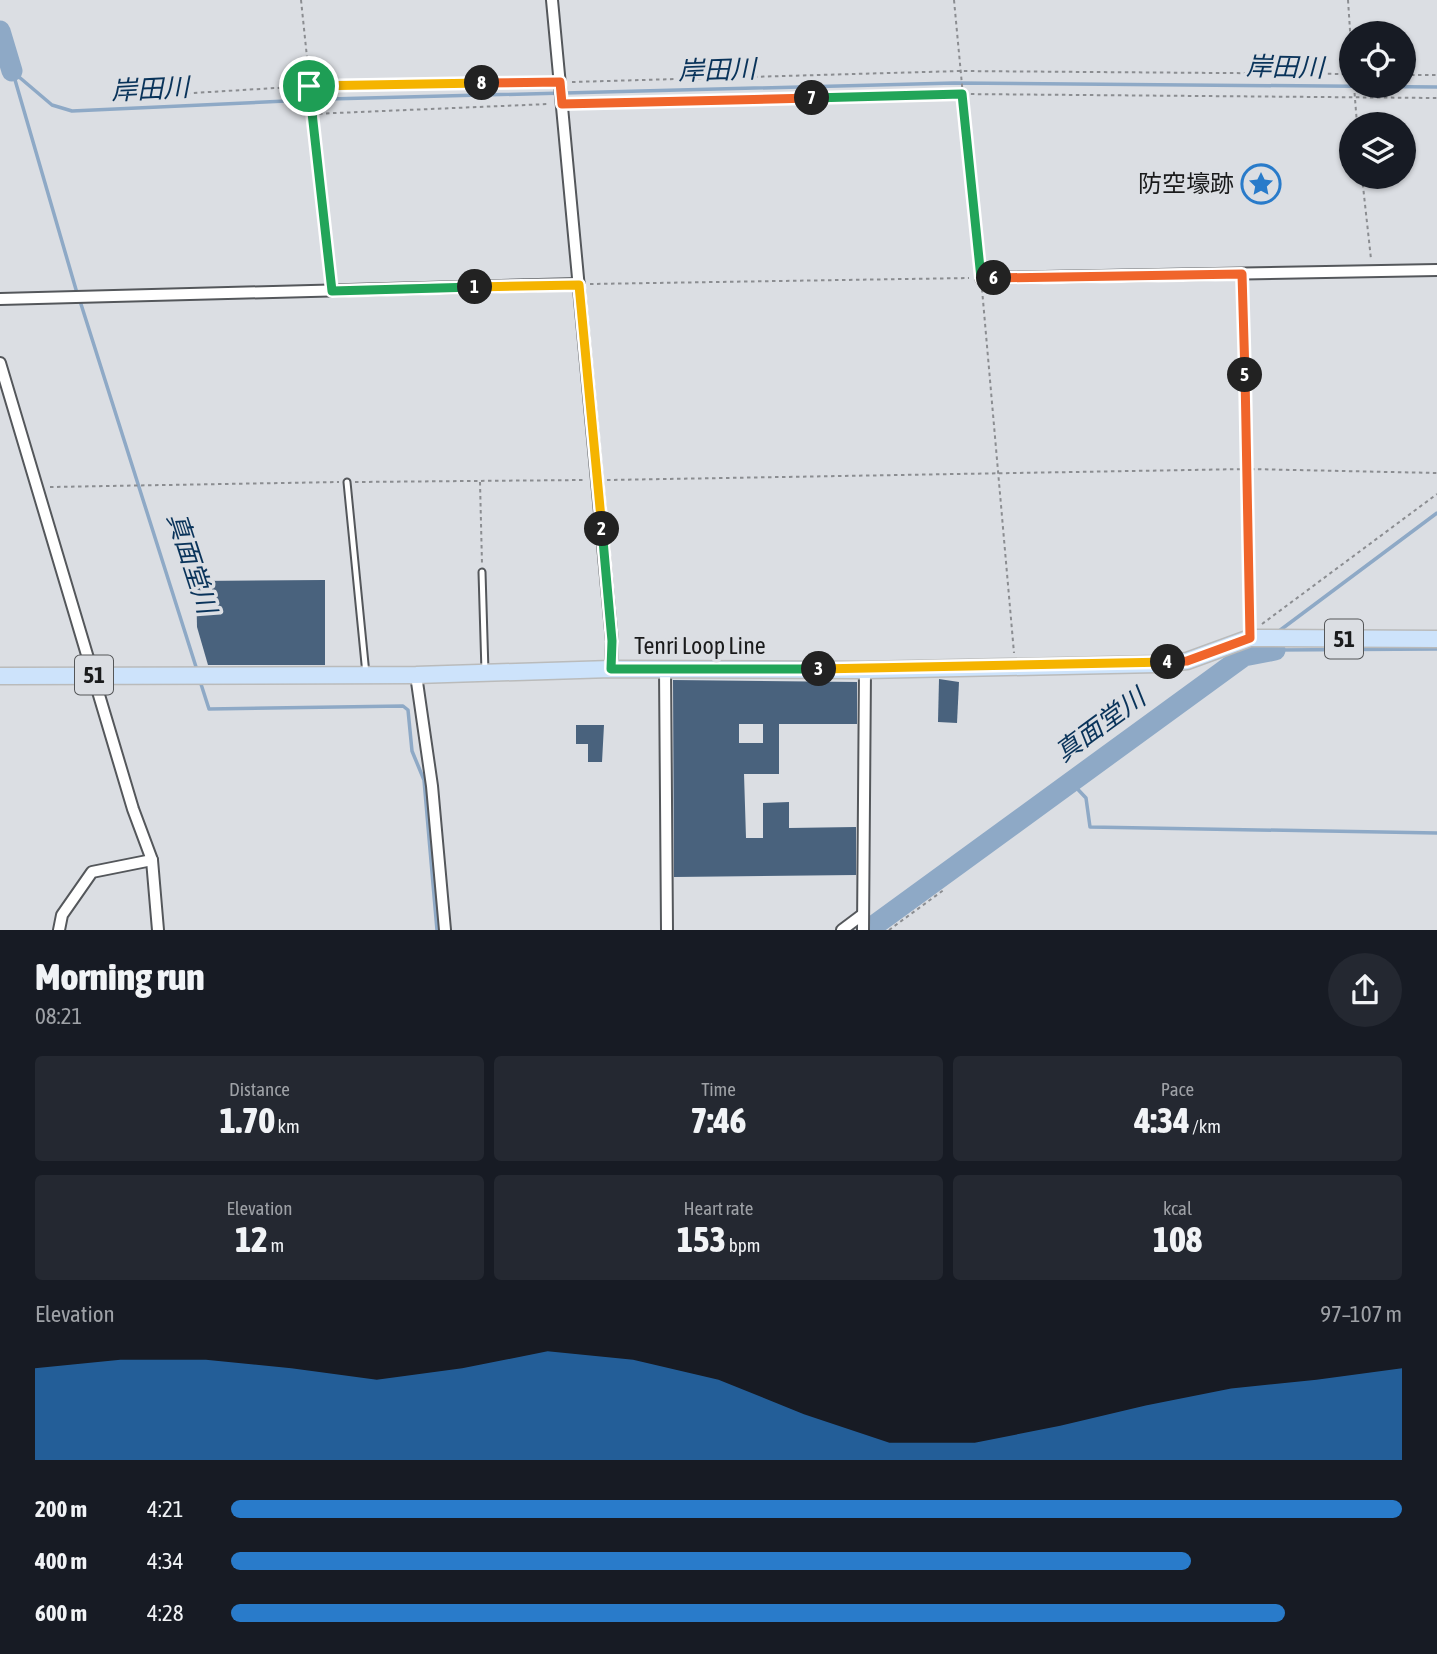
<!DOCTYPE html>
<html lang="en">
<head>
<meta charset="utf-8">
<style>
	body { margin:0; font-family:"Asap Condensed","Noto Sans JP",sans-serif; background:#242831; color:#f1f3f6; height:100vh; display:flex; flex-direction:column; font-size:26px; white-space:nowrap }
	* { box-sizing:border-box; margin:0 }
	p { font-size:23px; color:#9ea1a6 }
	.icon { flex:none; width:38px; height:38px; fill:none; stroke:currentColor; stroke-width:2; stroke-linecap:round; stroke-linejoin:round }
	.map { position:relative; height:930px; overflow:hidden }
	.side { display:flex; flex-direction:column; background:#171b24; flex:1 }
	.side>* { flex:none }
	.buttons { position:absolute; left:1339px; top:21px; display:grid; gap:14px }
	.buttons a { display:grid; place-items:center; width:77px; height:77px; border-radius:50%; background:#171b24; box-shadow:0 2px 5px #0004; font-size:35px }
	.pin { position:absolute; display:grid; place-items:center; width:60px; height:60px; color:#fff; margin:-30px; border:4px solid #fff; border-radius:50%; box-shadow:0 2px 7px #0007 }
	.km { position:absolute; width:35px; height:35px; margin:-18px; border-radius:50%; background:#222; color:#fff; font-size:19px; line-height:35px; text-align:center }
	.round { display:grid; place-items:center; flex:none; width:74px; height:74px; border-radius:37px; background:#242831 }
	.summary { display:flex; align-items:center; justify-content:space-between; height:119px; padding:0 35px }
	h1 { font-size:38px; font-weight:800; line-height:52px }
	.stats { display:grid; grid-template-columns:repeat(3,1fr); gap:10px; height:119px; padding:7px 35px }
	.stats div { display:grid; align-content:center; border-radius:7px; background:#242831; text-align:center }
	.stats b { font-size:35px; font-weight:800 }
	.stats small { font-size:19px; font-weight:400 }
	.stats p { font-size:19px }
	.chart { height:196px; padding:14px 35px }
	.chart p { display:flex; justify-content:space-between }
	.chart svg { width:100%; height:126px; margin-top:7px; fill:#297bca; opacity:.7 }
	ul { padding:0 35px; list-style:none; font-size:23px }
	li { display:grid; grid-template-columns:112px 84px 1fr; align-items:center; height:52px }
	li i { height:18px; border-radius:9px; background:#297bca }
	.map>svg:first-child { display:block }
</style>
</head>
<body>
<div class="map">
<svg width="1437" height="930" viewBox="0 0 1437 930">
	<rect width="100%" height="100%" fill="#dbdee3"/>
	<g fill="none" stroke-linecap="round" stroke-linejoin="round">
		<!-- stream -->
		<g stroke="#8ea9c6" stroke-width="3.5">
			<polyline points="12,71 52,105 72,111 329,99 954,83 1437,87"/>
			<polyline points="13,73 77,293"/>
			<polyline points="80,301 197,670"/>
			<polyline points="1279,631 1437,513"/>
			<polyline points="1275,650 1437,649"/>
			<polyline points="200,681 209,709 403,706 408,710 412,751 424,780 437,930"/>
			<polyline points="1070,781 1086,798 1090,827 1437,833"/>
		</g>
		<!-- river -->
		<g stroke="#8ea9c6" stroke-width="21">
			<polyline points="0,31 12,71"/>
			<polyline points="868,930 1244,656 1275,650"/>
		</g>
	</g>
	<!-- building -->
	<g fill="#49627d" fill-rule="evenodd">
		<polygon points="325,580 325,665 208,665 197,627 196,581"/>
		<polygon points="939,679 959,682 957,723 938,722"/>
		<path d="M673,680L857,682V724H779V774H744L746,838H763V803L789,802V828L856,827V875L674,877ZM739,724H763V743H739Z"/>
		<polygon points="576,725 604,725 602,762 588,762 588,744 576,744"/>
	</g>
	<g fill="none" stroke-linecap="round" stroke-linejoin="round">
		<!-- lane casing -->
		<g stroke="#54575b" stroke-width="9">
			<g id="lane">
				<polyline points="347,482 366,674"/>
				<polyline points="482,572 485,672"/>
			</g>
		</g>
		<!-- street casing -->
		<g stroke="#54575b" stroke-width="14">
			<g id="street">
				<polyline points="552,0 612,641 611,669"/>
				<polyline points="981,278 1437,270"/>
				<polyline points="0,299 579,284"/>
				<polyline points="0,363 133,809 152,860 158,930"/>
				<polyline points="665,669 667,930"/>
				<polyline points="416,675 432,786 445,930"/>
				<polyline points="59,930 62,915 92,872 152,860"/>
				<polyline points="842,930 862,915"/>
				<polyline points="863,930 865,670"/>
			</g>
		</g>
		<!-- primary casing -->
		<g stroke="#babbbb" stroke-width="19">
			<polyline id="primary" points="0,676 416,675 611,669 865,670 1158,664 1187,661 1250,638 1437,639"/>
		</g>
		<!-- path -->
		<g stroke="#8b8d91" stroke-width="2" stroke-dasharray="3.5 3.5" stroke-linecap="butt">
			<polyline points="301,0 330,277"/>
			<polyline points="954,0 979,266"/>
			<polyline points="1348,0 1351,45"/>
			<polyline points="1404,75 1437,75"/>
			<polyline points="572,82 960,71 1351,74"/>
			<polyline points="1354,86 1357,124"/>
			<polyline points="110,98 309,86 549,82"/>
			<polyline points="572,104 962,94 1437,98"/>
			<polyline points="312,114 549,104"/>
			<polyline points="1362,177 1371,259"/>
			<polyline points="590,284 969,278"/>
			<polyline points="1243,286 1250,623"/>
			<polyline points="982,289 1014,653"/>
			<polyline points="607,480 1248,469 1437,473"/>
			<polyline points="355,482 584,480"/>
			<polyline points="480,482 482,564"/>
			<polyline points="50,487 339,482"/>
			<polyline points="1262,624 1437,494"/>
			<polyline points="889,930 945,889"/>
		</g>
		<!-- lane -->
		<use href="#lane" stroke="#fff" stroke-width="5"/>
		<!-- street -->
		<use href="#street" stroke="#fff" stroke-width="10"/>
		<!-- primary -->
		<use href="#primary" stroke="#cde3fb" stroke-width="16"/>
	</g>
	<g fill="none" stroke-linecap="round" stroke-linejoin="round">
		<!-- split-1 casing -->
		<g stroke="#fff" stroke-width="14">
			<polyline id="split-1" points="309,86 332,291 475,287"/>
		</g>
		<!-- split-2 casing -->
		<g stroke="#fff" stroke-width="14">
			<polyline id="split-2" points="475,287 579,285 602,529"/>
		</g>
		<!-- split-3 casing -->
		<g stroke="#fff" stroke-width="14">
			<polyline id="split-3" points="602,529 612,641 611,669 819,669"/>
		</g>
		<!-- split-4 casing -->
		<g stroke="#fff" stroke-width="14">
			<polyline id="split-4" points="819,669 1168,662"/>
		</g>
		<!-- split-5 casing -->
		<g stroke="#fff" stroke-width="14">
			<polyline id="split-5" points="1168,662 1187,661 1250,638 1245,375"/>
		</g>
		<!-- split-6 casing -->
		<g stroke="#fff" stroke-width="14">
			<polyline id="split-6" points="994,278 1242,274 1245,375"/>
		</g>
		<!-- split-7 casing -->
		<g stroke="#fff" stroke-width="14">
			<polyline id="split-7" points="812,98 962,94 981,278 994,278"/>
		</g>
		<!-- split-8 casing -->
		<g stroke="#fff" stroke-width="14">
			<polyline id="split-8" points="482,83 560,82 562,104 812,98"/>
		</g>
		<!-- split-9 casing -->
		<g stroke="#fff" stroke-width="14">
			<polyline id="split-9" points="309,86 482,83"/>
		</g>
		<!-- split-1 -->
		<use href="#split-1" stroke="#22a559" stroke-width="9"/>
		<!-- split-2 -->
		<use href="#split-2" stroke="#f5b400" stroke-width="9"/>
		<!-- split-3 -->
		<use href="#split-3" stroke="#22a559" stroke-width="9"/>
		<!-- split-4 -->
		<use href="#split-4" stroke="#f5b400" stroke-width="9"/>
		<!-- split-5 -->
		<use href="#split-5" stroke="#f0652b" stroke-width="9"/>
		<!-- split-6 -->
		<use href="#split-6" stroke="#f0652b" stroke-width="9"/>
		<!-- split-7 -->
		<use href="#split-7" stroke="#22a559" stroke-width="9"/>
		<!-- split-8 -->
		<use href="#split-8" stroke="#f0652b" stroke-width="9"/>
		<!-- split-9 -->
		<use href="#split-9" stroke="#f5b400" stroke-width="9"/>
	</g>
	<!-- icons -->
	<defs>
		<g id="sight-ring" transform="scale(2.0125)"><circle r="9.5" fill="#dbdee3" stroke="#297bca" stroke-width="1.5"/><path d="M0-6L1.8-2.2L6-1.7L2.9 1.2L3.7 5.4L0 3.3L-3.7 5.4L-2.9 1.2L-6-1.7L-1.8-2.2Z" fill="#297bca"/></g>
	</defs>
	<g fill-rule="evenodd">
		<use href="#sight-ring" x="1261" y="184"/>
	</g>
	<g text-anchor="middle" stroke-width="7" stroke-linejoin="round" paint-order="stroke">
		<!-- shield labels -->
		<g fill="#dbdee3" stroke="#545658" stroke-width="2">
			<rect x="1325" y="619.5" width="38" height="39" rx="5"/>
			<rect x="75" y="655.5" width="38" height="39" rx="5"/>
		</g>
		<g font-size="23" font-weight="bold" fill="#1a1b1c">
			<text x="1344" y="647">51</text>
			<text x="94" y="683">51</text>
		</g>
		<!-- poi labels -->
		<g font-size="24" fill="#1a1b1c" stroke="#dbdee3" text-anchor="end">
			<text x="1234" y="192">防空壕跡</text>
		</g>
		<!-- street labels -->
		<g font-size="24" fill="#1a1b1c" stroke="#dbdee3">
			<text x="700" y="654">Tenri Loop Line</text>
		</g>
		<!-- water labels -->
		<g font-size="26" font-style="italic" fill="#09335a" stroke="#dbdee3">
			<text transform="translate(1285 67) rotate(1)" y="9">岸田川</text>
			<text transform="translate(717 70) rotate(-2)" y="9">岸田川</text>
			<text transform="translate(150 89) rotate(-3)" y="9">岸田川</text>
			<text transform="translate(192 563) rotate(72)" y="9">真面堂川</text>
			<text transform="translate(1100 725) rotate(-36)" y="9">真面堂川</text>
		</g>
	</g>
</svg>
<div class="buttons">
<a><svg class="icon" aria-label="locate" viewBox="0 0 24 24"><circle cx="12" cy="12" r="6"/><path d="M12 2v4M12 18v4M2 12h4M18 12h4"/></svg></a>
<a><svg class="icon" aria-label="layers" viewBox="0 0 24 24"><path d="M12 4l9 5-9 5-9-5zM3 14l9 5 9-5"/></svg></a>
</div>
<div class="pin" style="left:309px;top:86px;background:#1e9e55"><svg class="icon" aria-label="arrive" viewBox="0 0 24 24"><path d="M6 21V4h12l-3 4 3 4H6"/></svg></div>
<b class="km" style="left:475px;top:287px">1</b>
<b class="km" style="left:602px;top:529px">2</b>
<b class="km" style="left:819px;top:669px">3</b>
<b class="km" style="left:1168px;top:662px">4</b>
<b class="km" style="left:1245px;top:375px">5</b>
<b class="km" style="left:994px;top:278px">6</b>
<b class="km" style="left:812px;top:98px">7</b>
<b class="km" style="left:482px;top:83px">8</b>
</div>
<section class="side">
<div class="summary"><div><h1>Morning run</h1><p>08:21</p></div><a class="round"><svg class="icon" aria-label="share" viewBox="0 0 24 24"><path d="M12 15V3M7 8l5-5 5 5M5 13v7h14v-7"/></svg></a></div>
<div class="stats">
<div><p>Distance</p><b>1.70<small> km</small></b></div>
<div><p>Time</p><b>7:46</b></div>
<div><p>Pace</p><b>4:34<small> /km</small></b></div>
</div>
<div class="stats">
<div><p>Elevation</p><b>12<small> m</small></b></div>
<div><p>Heart rate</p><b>153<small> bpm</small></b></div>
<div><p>kcal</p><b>108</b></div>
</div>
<div class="chart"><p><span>Elevation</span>97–107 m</p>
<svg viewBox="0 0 160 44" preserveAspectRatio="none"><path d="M0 44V12L10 9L20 9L30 12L40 16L50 12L60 6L70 9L80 16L90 28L100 38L110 38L120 32L130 25L140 19L150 16L160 12V44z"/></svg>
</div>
<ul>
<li><b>200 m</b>4:21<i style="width:100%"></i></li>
<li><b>400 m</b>4:34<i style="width:82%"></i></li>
<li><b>600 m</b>4:28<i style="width:90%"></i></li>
</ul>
</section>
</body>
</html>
